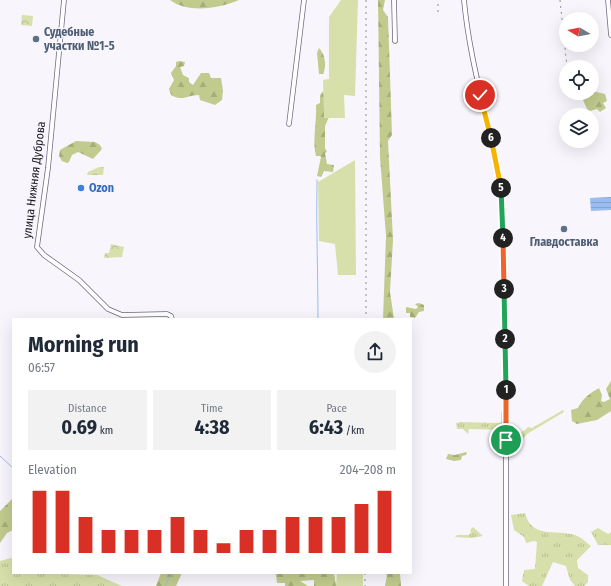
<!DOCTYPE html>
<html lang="en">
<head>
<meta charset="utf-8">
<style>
	body { margin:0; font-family:"Fira Sans Condensed",sans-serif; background:#f2f2f3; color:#1f2937; height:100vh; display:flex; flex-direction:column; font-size:15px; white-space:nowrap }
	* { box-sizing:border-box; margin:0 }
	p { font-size:13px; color:#747a83 }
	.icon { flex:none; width:22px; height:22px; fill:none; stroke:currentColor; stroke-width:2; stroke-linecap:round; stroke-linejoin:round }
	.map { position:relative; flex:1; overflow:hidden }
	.panel { position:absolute; left:12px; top:318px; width:400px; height:256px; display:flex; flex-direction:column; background:#fff; border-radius:0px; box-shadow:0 4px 16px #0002 }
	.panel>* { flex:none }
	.needle { width:26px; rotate:280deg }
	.controls { position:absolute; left:559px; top:12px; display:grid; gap:8px }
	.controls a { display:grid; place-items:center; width:40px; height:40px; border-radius:50%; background:#fff; box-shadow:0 4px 16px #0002; font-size:20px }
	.pin { position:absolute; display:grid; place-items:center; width:34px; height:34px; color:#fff; margin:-17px; border:2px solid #fff; border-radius:50%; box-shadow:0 1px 4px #0007 }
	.km { position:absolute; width:20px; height:20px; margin:-10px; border-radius:50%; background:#222; color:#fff; font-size:11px; line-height:20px; text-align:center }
	.round { display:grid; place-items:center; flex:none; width:42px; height:42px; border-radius:21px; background:#f2f2f3 }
	.overview { display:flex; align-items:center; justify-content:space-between; height:68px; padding:0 16px }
	h1 { font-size:22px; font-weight:700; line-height:30px }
	.figures { display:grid; grid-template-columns:repeat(3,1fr); gap:6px; height:68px; padding:4px 16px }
	.figures div { display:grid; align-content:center; border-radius:0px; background:#f2f2f3; text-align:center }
	.figures b { font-size:20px; font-weight:700 }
	.figures small { font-size:11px; font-weight:400 }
	.figures p { font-size:11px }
	.chart { height:112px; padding:8px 16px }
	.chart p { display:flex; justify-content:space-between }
	.chart svg { width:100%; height:72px; margin-top:4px; stroke:#d93025; stroke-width:6 }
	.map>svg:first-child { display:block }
</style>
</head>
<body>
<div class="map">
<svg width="611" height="586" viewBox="0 0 611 586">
	<defs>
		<pattern id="grass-tufts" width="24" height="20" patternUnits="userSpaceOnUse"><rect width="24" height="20" fill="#d7e0aa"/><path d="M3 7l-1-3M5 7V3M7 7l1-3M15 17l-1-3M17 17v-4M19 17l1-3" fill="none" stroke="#b8bf92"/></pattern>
		<pattern id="forest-firs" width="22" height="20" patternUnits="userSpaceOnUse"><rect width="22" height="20" fill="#c1cb8d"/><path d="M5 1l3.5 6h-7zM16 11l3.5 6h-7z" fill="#a5ae79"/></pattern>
		<pattern id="park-crowns" width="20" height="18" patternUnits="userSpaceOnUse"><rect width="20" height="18" fill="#d7e0aa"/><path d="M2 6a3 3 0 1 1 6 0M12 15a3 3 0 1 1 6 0" fill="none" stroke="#b8bf92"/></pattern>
		<pattern id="water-rules" width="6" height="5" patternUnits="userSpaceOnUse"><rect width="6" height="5" fill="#99bdf0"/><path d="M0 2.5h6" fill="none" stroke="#83a2cd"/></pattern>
	</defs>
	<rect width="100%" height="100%" fill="#f8f6fc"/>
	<!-- grass -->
	<g fill="url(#grass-tufts)">
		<polygon points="563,410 564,412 527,434 517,447 510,444 510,429 513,435 525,430 528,427 532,428"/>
		<polygon points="503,411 504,430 469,429 468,434 463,429 457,429 456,423 460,422 501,423 501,413"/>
		<path d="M525,513C532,539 554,529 575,535C581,537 586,542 591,546L577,560L578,568L588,575V582L584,586H575L570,580L566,566L553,562L542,586H529L522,581L524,570L535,569L537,542L534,541L526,543L524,537L514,530L511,515Z"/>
		<polygon points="473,527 483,536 471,538 455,537 457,535 468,535 471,533 470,530"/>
		<polygon points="598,528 608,534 611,532 611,545 598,545 591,532"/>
		<polygon points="11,558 13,558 13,573 97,575 122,586 0,586 0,561"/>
	</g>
	<!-- forest -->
	<g fill="url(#forest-firs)">
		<path d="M170,0H239C220,8 188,14 170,0Z"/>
		<polygon points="378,0 385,0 383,10 388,17 392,135 388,141 393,240 390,292 394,319 383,319 386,236 380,157"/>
		<path d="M319,48C325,54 327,66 323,74H319L317,53Z"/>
		<path d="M179,61L185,62L184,66L180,67L183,75L189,78V82L193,85L201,73H209L211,78H221L223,91L222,100L215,105L200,100L199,95C186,95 184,102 171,95L169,89L174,80L171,73L176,66V62Z"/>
		<path d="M323,91L329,117L325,126V148L327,152L325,153L327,164L334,165L333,172L324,171L321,177L317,176L321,157L320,156H316C312,142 317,121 316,105L320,103V95Z"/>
		<polygon points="592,91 605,94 607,101 603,103 606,108 600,112 597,109 590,111 587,109 583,100"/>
		<polygon points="76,141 95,142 100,145 102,149 93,159 78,152 72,155 69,162 67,163 62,161 59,156 60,150"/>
		<polygon points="419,303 424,305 424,311 419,312 415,318 410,317 410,313 406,313 406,307 416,309 418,307 415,304"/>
		<path d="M611,381V411L597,420L577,424L572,421L571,410L578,408C583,398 590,393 599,388L602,395L601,401L604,402L610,399L606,389Z"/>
		<polygon points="466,452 467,453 466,455 462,456 461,460 454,461 446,459 448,454 455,455"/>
		<polygon points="13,498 13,530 7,533 0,543 0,511"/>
		<polygon points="161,573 182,573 176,586 156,586"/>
		<polygon points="274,573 334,573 336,586 314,586 314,580 300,581 308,586 285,586 285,583 277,583 276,575"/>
		<polygon points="385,573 400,573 401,586 385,586 387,575"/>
	</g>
	<!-- park -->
	<g fill="url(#park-crowns)">
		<polygon points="22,15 33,16 32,26 21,25"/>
		<polygon points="99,167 104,167 103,175 87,175 88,172"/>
		<polygon points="111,244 124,247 122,257 104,258 105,253 109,253"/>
	</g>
	<!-- garden -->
	<g fill="#d7e0aa">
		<polygon points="341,0 358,0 355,96 344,95 345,118 324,118 323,80 329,79 329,17"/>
		<polygon points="355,160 356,275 338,275 335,244 319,241 318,182"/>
		<polygon points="337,573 363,573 363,586 336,586"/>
	</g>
	<!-- water -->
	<polygon fill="url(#water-rules)" points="611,197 611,210 591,211 590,198"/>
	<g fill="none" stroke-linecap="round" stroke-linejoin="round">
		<!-- stream -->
		<g stroke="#99bdf0" stroke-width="1">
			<path d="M317,180C316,226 318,272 318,319"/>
			<polyline points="0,456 13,468"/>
			<polyline points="165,586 172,573"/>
		</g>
		<!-- minor casing -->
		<g stroke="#70677f" stroke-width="5.5">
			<g id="minor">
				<polyline points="64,0 48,168 37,247 44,255 79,280 108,309 122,315 167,314 171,316 172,319"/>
				<polyline points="394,0 395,41"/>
				<path d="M464,0C470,67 492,130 502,196L506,375V586"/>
				<polyline points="608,0 611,35"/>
				<polyline points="289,124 304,0"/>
			</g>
		</g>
		<!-- minor -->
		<use href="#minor" stroke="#fff" stroke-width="4"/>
		<!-- rail -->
		<g stroke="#8f8d94" stroke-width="1" stroke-dasharray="2 4" stroke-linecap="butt">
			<polyline points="366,0 366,319"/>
			<polyline points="560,0 567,67"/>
			<polyline points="438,12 438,0"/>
			<polyline points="365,573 365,586"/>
		</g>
	</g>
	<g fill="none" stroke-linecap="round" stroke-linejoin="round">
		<!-- split-1 casing -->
		<g stroke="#fff" stroke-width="8">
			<polyline id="split-1" points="506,390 506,440"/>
		</g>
		<!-- split-2 casing -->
		<g stroke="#fff" stroke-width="8">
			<polyline id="split-2" points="505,339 506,390"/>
		</g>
		<!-- split-3 casing -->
		<g stroke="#fff" stroke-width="8">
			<polyline id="split-3" points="504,289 505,339"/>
		</g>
		<!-- split-4 casing -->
		<g stroke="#fff" stroke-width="8">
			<polyline id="split-4" points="503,238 504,289"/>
		</g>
		<!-- split-5 casing -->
		<g stroke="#fff" stroke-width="8">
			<polyline id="split-5" points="501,188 503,238"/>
		</g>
		<!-- split-6 casing -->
		<g stroke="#fff" stroke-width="8">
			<polyline id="split-6" points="491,138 501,188"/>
		</g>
		<!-- split-7 casing -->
		<g stroke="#fff" stroke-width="8">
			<polyline id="split-7" points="480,95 491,138"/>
		</g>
		<!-- split-1 -->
		<use href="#split-1" stroke="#f0652b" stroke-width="5"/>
		<!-- split-2 -->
		<use href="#split-2" stroke="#22a559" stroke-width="5"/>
		<!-- split-3 -->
		<use href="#split-3" stroke="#22a559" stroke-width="5"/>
		<!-- split-4 -->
		<use href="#split-4" stroke="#f0652b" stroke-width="5"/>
		<!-- split-5 -->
		<use href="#split-5" stroke="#22a559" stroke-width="5"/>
		<!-- split-6 -->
		<use href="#split-6" stroke="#f5b400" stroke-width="5"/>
		<!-- split-7 -->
		<use href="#split-7" stroke="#f5b400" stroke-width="5"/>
	</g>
	<!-- markers -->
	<g fill="#5c6f8a" stroke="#f8f6fc" stroke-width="1.5">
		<circle cx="36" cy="39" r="4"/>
		<circle cx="564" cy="229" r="4"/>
	</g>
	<circle fill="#3f7fe0" stroke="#f8f6fc" stroke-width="1.5" cx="81" cy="188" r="4"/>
	<g text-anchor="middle" stroke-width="3" stroke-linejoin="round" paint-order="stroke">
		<!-- service labels -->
		<g font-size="12" font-weight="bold" fill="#4e5e75" stroke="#f8f6fc" text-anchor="start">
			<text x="44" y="36">Судебные<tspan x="44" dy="14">участки №1-5</tspan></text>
			<text x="564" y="246" text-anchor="middle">Главдоставка</text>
		</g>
		<!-- street labels -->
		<g font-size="12" fill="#19161f" stroke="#f8f6fc">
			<text transform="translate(34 180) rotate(-83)" y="4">улица Нижняя Дуброва</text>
		</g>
		<!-- shop labels -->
		<g font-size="12" font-weight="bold" fill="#366cbe" stroke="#f8f6fc" text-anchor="start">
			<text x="89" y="192">Ozon</text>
		</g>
	</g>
</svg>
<div class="controls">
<a><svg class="needle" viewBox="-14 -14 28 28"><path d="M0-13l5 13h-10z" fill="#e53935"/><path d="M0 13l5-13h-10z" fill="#747a83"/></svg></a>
<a><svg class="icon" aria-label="locate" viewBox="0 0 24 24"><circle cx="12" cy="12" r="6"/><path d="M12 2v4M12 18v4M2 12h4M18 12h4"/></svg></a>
<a><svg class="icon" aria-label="layers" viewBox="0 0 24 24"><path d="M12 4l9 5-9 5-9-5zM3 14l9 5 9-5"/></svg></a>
</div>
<div class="pin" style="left:506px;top:440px;background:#1e9e55"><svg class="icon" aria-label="arrive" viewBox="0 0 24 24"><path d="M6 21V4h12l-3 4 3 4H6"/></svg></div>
<div class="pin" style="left:480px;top:95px;background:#d93025"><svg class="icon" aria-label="check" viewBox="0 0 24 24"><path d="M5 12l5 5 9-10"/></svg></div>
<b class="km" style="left:506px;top:390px">1</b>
<b class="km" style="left:505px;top:339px">2</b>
<b class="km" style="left:504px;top:289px">3</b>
<b class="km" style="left:503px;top:238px">4</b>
<b class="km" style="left:501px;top:188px">5</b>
<b class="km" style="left:491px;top:138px">6</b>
<section class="panel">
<div class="overview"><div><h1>Morning run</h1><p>06:57</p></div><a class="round"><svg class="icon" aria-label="share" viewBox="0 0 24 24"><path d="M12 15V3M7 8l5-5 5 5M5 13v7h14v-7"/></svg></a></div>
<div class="figures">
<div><p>Distance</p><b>0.69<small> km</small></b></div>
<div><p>Time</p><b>4:38</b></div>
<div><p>Pace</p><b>6:43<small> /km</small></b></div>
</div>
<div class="chart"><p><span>Elevation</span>204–208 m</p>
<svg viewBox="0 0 160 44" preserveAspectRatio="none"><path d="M5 44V6M15 44V6M25 44V22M35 44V30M45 44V30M55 44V30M65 44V22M75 44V30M85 44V38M95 44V30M105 44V30M115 44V22M125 44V22M135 44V22M145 44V14M155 44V6"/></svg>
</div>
</section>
</div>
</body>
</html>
